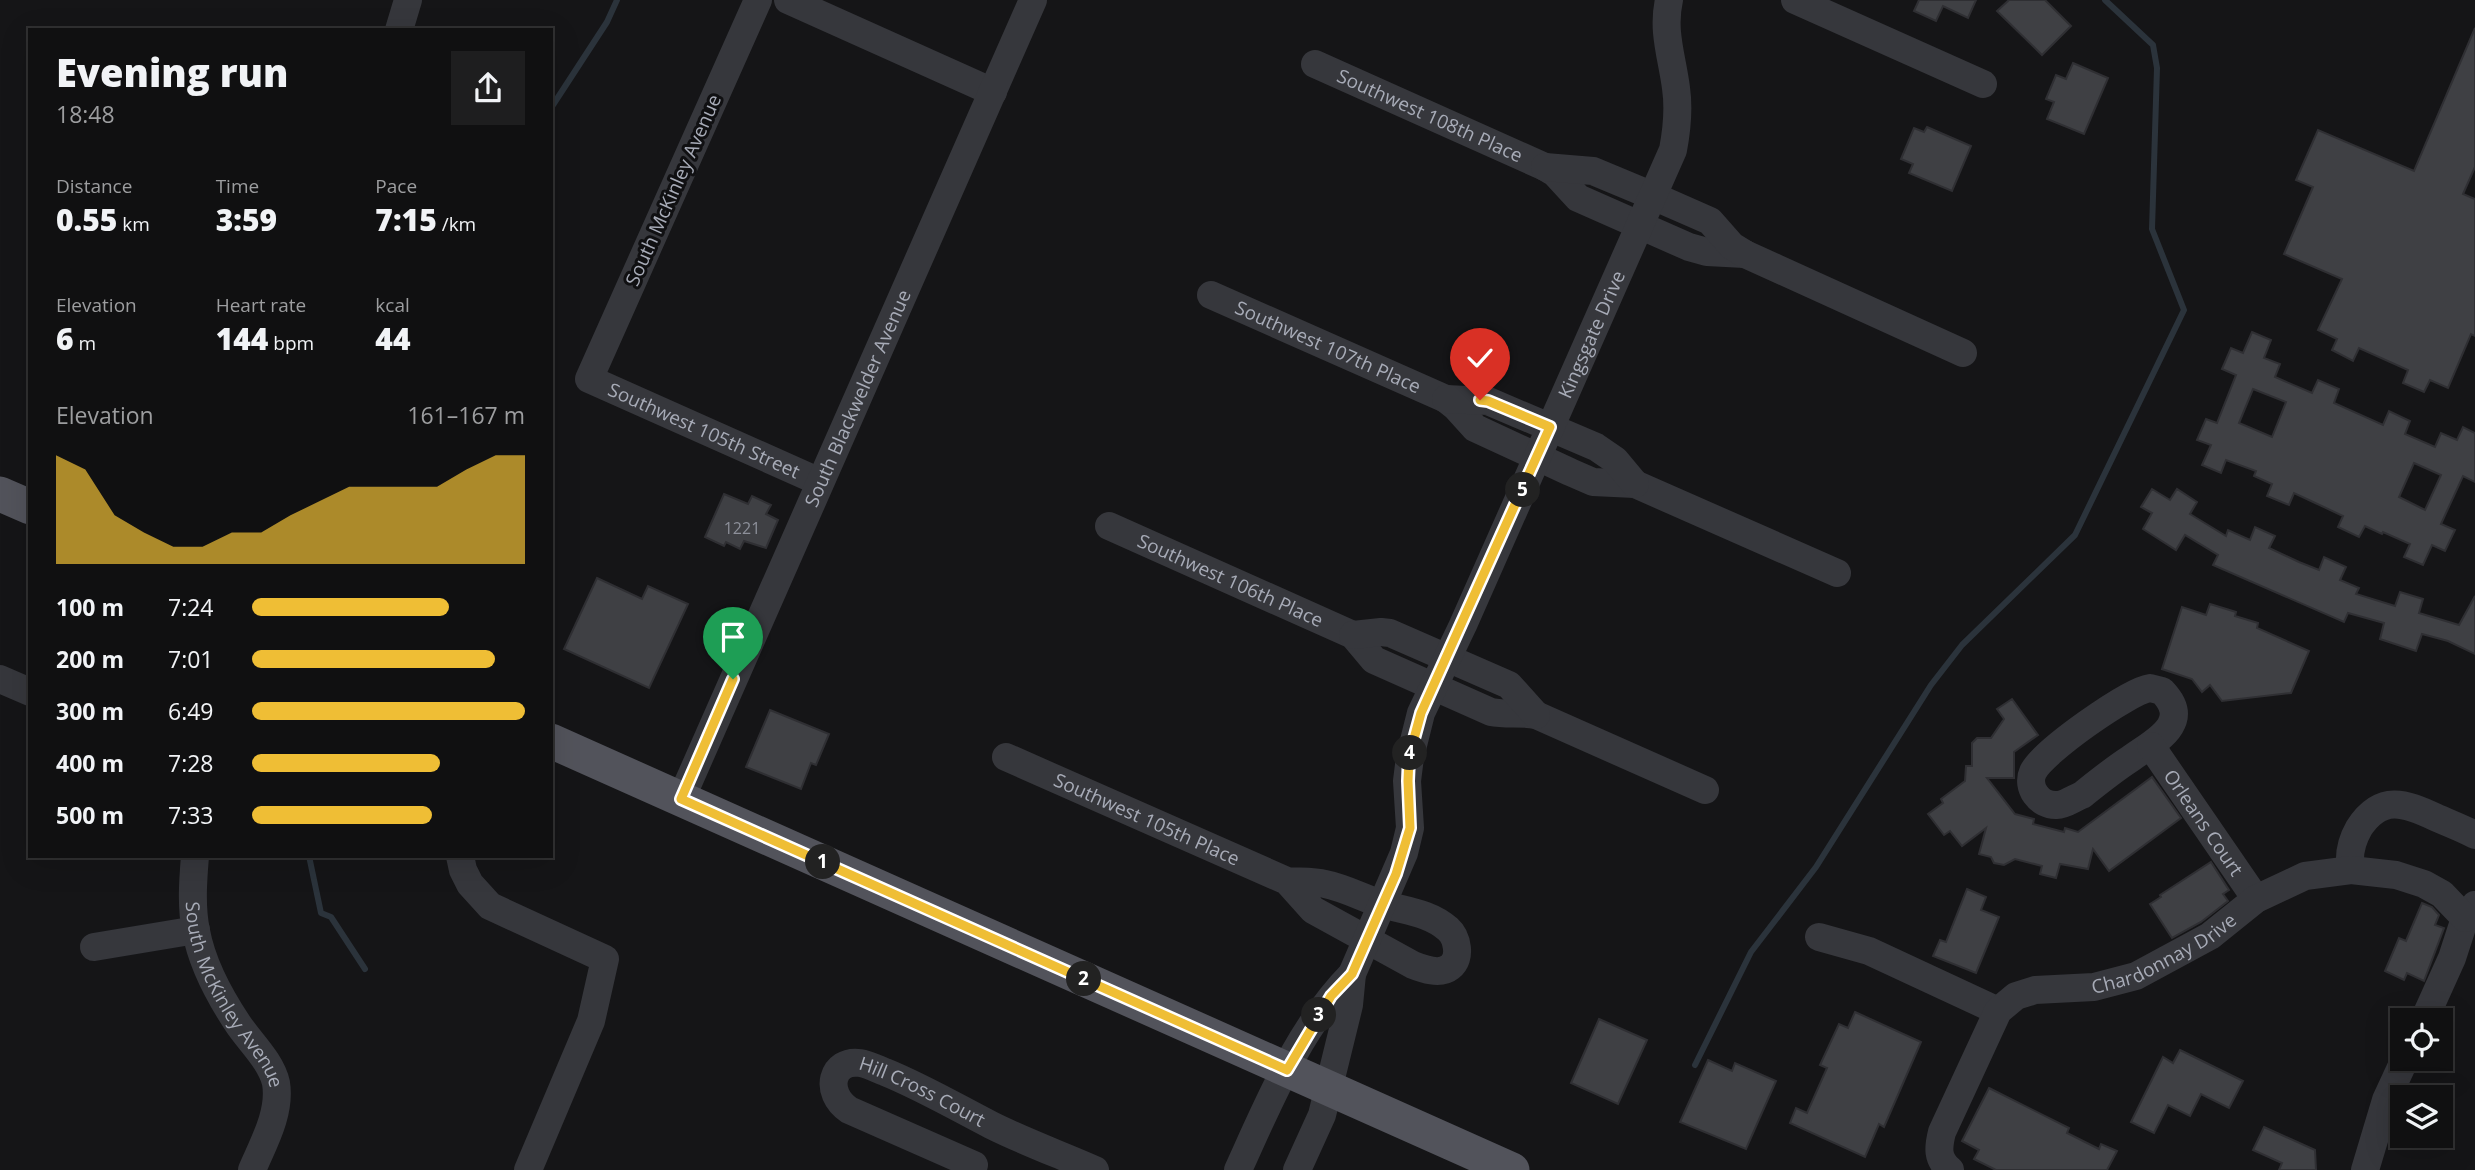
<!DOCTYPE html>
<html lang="en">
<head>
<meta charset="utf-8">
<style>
	body { margin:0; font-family:"Open Sans",sans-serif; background:#1e1e1f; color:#f1f3f6; height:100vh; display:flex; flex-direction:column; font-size:26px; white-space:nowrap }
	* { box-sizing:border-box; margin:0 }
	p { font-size:23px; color:#9c9d9f }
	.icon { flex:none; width:38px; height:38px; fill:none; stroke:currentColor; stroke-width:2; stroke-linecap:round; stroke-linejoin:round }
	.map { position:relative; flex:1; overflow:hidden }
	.panel { position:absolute; left:28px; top:28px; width:525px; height:830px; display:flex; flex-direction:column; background:#101011; border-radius:0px; box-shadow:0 7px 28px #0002,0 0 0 2px #303031 }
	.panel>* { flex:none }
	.tools { position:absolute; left:2390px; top:1008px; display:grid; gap:14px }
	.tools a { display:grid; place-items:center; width:63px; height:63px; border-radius:0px; background:#101011; box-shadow:0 7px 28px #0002,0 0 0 2px #303031; font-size:35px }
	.pin { position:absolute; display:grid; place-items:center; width:60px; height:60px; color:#fff; margin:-72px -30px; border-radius:50% 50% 50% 0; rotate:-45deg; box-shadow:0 0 7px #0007 }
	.pin .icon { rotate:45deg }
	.km { position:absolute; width:35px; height:35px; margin:-18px; border-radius:50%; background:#222; color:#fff; font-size:19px; line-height:35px; text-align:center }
	.round { display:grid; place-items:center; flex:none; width:74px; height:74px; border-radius:0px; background:#1e1e1f }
	.summary { display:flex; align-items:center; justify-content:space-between; height:119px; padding:0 28px }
	h1 { font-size:38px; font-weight:800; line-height:52px }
	.figures { display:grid; grid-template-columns:repeat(3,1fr); gap:10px; height:119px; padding:7px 28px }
	.figures div { display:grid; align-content:center }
	.figures b { font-size:30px; font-weight:800 }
	.figures small { font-size:19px; font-weight:400 }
	.figures p { font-size:19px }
	.chart { height:196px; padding:14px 28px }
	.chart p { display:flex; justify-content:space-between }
	.chart svg { width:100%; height:126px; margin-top:7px; fill:#efbe35; opacity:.7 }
	ul { padding:0 28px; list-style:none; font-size:23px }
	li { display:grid; grid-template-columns:112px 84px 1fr; align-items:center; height:52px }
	li i { height:18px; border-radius:9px; background:#efbe35 }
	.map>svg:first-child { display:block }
</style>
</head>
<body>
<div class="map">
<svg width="2475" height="1170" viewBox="0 0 2475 1170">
	<rect width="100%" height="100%" fill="#151517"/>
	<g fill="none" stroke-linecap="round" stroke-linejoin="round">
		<!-- stream -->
		<g stroke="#2b333b" stroke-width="6">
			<polyline points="551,108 607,22 617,0"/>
			<polyline points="309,856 321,913 331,917 365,969"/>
			<polyline points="1695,1065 1751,952 1816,867 1931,685 1962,645 2075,535 2184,310 2152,229 2157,68 2153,45 2105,0"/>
		</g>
	</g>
	<!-- building -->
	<g fill="#3f4044" stroke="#2f2f33" stroke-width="2" fill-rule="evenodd">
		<polygon points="1919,0 1976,0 1968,18 1943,6 1936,21 1914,11"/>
		<polygon points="2009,0 2045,0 2071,26 2042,55 1997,11"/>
		<polygon points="2475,28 2475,167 2463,194 2475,199 2475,336 2471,334 2448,388 2430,380 2424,392 2403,383 2408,370 2359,348 2353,361 2332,350 2337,339 2318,330 2342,279 2284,254 2313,187 2296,180 2318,130 2414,171"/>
		<polygon points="2073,63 2108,78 2084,134 2047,119 2054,102 2046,99 2056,75 2066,79"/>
		<polygon points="1927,127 1971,146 1952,191 1909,173 1913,164 1901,159 1914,128 1924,132"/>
		<path d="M2252,332L2271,340L2264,358L2280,364L2275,377L2312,393L2318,380L2339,389L2334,403L2383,425L2389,411L2410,421L2405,434L2435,447L2441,433L2457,440L2463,427L2475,433V482L2463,476L2441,524L2455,530L2445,551L2432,545L2423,565L2404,557L2410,544L2383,532L2382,534L2365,526L2359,537L2338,527L2343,516L2311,501L2294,493L2289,505L2267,496L2272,484L2254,476L2256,471L2226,460L2221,473L2202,465L2211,445L2197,440L2206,419L2217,423L2236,375L2222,369L2231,348L2243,353ZM2253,389L2286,402L2272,437L2239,423ZM2414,463L2441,475L2425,510L2399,497Z"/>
		<polygon points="2152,489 2170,500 2177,489 2197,502 2190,514 2226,536 2228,530 2250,540 2255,527 2275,536 2269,548 2299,562 2319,570 2324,557 2346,567 2340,580 2359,588 2356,594 2395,606 2400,592 2423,599 2419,613 2459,625 2475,596 2475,654 2448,641 2422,634 2416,651 2380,639 2384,623 2348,613 2344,622 2213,565 2218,555 2185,535 2176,550 2143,529 2152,513 2141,507"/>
		<polygon points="724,494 748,504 752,496 771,505 766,514 778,520 766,548 744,541 740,549 726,542 724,546 705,537"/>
		<polygon points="597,578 642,599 648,586 688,604 649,688 564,649"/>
		<polygon points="2210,604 2236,612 2235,616 2258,623 2257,628 2309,651 2291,693 2222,701 2210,685 2202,692 2192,679 2162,669 2182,607 2206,615"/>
		<polygon points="2012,699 2038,735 2014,752 2014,778 1987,778 2015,814 2034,819 2033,824 2064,832 2065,828 2078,832 2152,777 2181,818 2109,871 2093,849 2088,869 2060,864 2056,878 2040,874 2042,866 2015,859 2004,865 1994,863 1991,857 1979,854 1986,828 1962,846 1950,831 1944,835 1928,814 1943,803 1941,799 1965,781 1966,766 1972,766 1972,743 1977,738 1991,738 2004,719 1997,709"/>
		<polygon points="770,710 829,734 816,765 811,763 801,789 746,767"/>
		<polygon points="2211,862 2229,890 2223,894 2228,901 2201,922 2172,938 2150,904 2161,897 2160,895"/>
		<polygon points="1967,889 1986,897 1981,910 1999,917 1976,973 1933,956 1940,940 1946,942"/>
		<polygon points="2422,903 2432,907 2439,915 2435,925 2444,928 2424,981 2407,973 2404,980 2385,971 2399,938 2406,941"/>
		<polygon points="1855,1012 1921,1042 1884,1127 1879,1124 1865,1157 1790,1123 1796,1108 1807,1113 1827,1068 1820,1065 1839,1024 1848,1028"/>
		<polygon points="1599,1019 1647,1040 1618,1104 1571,1083"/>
		<polygon points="2180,1050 2243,1081 2229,1108 2201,1094 2190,1116 2168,1105 2154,1133 2131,1122 2163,1057 2173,1063"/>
		<polygon points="1708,1060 1732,1071 1735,1063 1776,1081 1746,1149 1680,1122"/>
		<polygon points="1989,1088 2069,1128 2067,1133 2099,1149 2101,1144 2117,1151 2107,1170 1996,1170 1974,1159 1979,1150 1962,1141"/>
		<polygon points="2264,1127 2315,1150 2316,1170 2279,1170 2282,1163 2253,1150"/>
	</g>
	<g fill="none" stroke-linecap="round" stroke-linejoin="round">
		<!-- minor -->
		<g stroke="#36373c" stroke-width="28">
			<path id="s1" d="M758,0L589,379L820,482"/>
			<polyline points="788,0 993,92"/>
			<polyline points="1795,0 1983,84"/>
			<polyline points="399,30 408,0"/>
			<path id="s2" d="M1315,64L1545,167L1555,173L1578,198L1689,247L1707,252L1745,254"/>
			<polyline points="1545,167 1593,171 1653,196 1710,221 1732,246 1745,254 1963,353"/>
			<path id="s3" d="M1211,295L1446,399L1456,407L1475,428L1570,472L1593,482L1635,484L1837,573"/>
			<polyline points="1446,399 1488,401 1596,447 1615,460 1635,484"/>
			<path id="s4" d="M1109,526L1353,635L1374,660L1491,712C1506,715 1521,712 1536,715L1705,790"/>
			<polyline points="1353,635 1381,632 1390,633 1509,685 1536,715"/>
			<polyline points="0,679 30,692"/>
			<path d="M2150,688L2162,691C2194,724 2153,742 2130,759C2113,770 2097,783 2082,795C2074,798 2065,805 2057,805C2039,806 2026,787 2033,772C2042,752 2129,691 2150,688Z"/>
			<path id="s5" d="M2151,746L2256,899"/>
			<path id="s6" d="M1006,757L1287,881C1299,882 1313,881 1325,884C1345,888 1363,898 1382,904C1404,911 1429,912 1448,929C1457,937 1462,958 1450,967C1440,975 1423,969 1413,965L1313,910L1287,881"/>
			<path id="s7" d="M681,799L1033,0"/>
			<path id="s8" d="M195,856C193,880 191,907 196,931C202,964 220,997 238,1024C250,1042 271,1061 276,1083C281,1113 263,1144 252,1170"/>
			<polyline points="460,856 463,870 470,884 490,906 605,959 591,1021 528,1170"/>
			<path d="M2351,870C2348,855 2351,842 2359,828C2381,794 2405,803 2435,817C2448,823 2462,828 2475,835"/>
			<polyline points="1819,937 1869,951 1998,1011"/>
			<polyline points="94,947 196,930"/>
			<polyline points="2424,1020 2452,958 2465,918 2475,905"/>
			<path id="s9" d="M974,1165L849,1110C823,1092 832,1059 860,1063C868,1064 877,1069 885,1072C922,1087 956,1107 991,1125C1025,1142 1061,1155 1095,1170"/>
			<path d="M1238,1170C1269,1102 1299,1028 1352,974"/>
			<path id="s10" d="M1297,1170L1322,1115L1349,1005L1352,974L1404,853L1410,828L1407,781L1410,757L1421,713L1463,625L1673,150C1677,129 1679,109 1676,88C1672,57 1662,31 1669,0"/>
			<path id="s11" d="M1950,1170C1937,1159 1938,1148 1942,1132L1998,1011L2016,996L2035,990L2094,987L2136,976L2210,936L2256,899L2305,876L2351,870L2396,875L2424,884L2442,894L2465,918"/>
			<polyline points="2365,1170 2386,1100 2405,1059"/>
		</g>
		<!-- major -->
		<g stroke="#52535b" stroke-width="35">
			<polyline points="0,494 30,507"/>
			<polyline points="551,741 1512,1170"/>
		</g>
	</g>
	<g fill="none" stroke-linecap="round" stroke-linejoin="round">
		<!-- route casing -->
		<g stroke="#fff" stroke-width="14">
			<polyline id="route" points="733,679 681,799 1287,1070 1331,996 1352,974 1396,874 1410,828 1408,781 1409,757 1421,713 1550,427 1488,401 1480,400"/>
		</g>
		<!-- route -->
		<use href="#route" stroke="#efbe35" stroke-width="9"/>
	</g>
	<g text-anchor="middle" stroke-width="6" stroke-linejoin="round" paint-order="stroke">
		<!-- number labels -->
		<g font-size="16" fill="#8d909a">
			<text x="742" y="534">1221</text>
		</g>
		<!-- street labels -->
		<g font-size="19" fill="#a7abb7" stroke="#101012">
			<text dy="7" stroke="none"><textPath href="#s2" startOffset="126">Southwest 108th Place</textPath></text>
			<text transform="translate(673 190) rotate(-66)" y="7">South McKinley Avenue</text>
			<text dy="7" stroke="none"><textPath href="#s10" startOffset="894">Kingsgate Drive</textPath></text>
			<text dy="7" stroke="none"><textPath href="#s3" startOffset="128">Southwest 107th Place</textPath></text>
			<text dy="7" stroke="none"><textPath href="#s7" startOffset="438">South Blackwelder Avenue</textPath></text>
			<text dy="7" stroke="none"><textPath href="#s1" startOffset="541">Southwest 105th Street</textPath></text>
			<text dy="7" stroke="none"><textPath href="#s4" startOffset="133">Southwest 106th Place</textPath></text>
			<text dy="7" stroke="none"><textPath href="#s6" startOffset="154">Southwest 105th Place</textPath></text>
			<text dy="7" stroke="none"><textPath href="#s5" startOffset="93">Orleans Court</textPath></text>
			<text dy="7" stroke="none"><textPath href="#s11" startOffset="355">Chardonnay Drive</textPath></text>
			<text dy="7" stroke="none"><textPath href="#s8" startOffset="149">South McKinley Avenue</textPath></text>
			<text dy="7" stroke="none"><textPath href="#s9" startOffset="275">Hill Cross Court</textPath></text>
		</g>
	</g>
</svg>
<div class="tools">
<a><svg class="icon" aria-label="locate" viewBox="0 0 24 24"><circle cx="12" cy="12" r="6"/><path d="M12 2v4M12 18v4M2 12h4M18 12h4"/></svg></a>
<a><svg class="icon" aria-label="layers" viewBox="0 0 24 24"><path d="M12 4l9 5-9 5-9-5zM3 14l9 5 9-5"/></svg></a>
</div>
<div class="pin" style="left:733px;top:679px;background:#1e9e55"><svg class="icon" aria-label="arrive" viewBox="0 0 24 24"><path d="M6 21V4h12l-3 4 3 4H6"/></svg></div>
<div class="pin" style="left:1480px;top:400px;background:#d93025"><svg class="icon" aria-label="check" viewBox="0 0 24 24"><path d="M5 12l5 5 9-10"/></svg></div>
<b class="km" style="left:823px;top:862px">1</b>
<b class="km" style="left:1084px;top:979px">2</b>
<b class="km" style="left:1319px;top:1015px">3</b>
<b class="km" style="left:1410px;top:753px">4</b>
<b class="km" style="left:1523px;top:490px">5</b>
<section class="panel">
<div class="summary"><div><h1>Evening run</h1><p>18:48</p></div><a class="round"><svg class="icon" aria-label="share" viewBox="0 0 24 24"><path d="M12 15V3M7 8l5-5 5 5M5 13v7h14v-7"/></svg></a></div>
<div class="figures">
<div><p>Distance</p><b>0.55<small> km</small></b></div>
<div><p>Time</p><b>3:59</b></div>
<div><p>Pace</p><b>7:15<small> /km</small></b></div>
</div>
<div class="figures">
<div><p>Elevation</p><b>6<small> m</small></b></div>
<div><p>Heart rate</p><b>144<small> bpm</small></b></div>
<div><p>kcal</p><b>44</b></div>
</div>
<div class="chart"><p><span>Elevation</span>161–167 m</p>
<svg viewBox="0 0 160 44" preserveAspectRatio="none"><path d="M0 44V6L10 11L20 27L30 33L40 38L50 38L60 33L70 33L80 27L90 22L100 17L110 17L120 17L130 17L140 11L150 6L160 6V44z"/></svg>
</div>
<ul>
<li><b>100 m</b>7:24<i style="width:72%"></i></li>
<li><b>200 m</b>7:01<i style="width:89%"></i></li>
<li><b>300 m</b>6:49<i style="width:100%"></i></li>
<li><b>400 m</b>7:28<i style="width:69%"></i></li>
<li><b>500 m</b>7:33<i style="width:66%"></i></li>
</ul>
</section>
</div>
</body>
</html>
